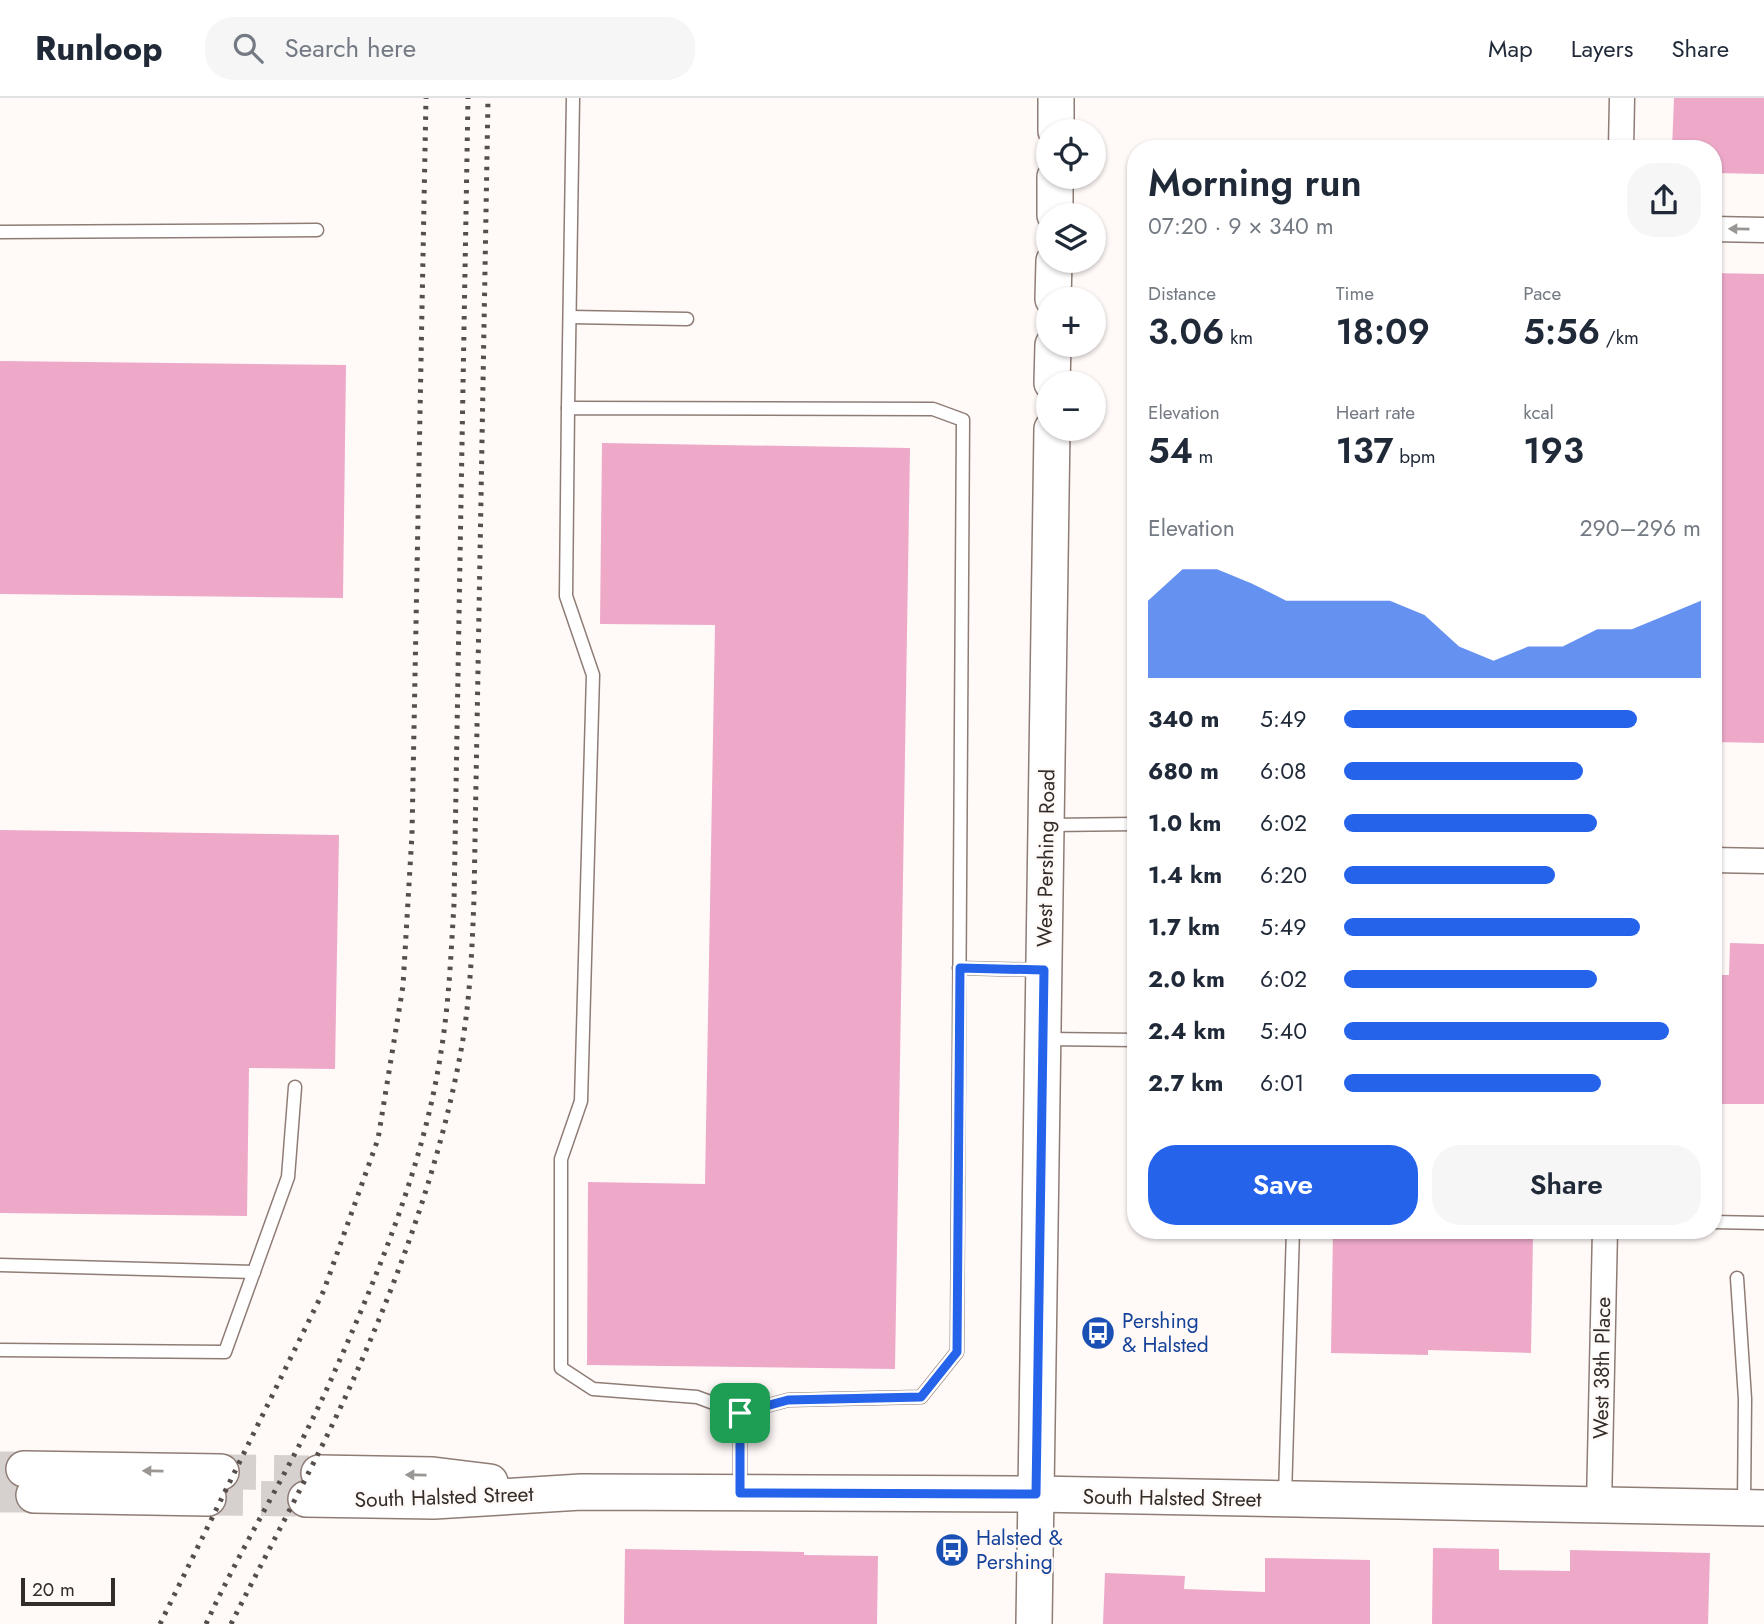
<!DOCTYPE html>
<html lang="en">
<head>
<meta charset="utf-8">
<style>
	body { margin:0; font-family:Jost,sans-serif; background:#f6f6f7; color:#1f2937; height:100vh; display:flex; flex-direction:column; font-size:26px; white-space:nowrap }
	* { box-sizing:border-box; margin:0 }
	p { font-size:23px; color:#747a83 }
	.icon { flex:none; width:38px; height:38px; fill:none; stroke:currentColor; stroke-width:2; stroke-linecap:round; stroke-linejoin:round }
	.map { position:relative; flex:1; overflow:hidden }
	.details { position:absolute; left:1127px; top:42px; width:595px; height:1099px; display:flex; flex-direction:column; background:#fff; border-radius:28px; box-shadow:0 2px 5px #0004 }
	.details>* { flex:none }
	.buttons { position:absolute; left:1036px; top:21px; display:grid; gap:14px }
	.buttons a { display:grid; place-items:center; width:70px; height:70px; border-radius:50%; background:#fff; box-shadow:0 2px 5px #0004; font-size:35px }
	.scale { position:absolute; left:21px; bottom:18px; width:94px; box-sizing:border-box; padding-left:7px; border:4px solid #342c29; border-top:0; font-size:19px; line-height:24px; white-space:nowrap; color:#342c29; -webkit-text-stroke:5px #fffaf8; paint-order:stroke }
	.pin { position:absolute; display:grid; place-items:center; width:60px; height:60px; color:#fff; margin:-30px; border-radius:14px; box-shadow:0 4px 10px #0006 }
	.round { display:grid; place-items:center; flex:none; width:74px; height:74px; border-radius:28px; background:#f6f6f7 }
	.summary { display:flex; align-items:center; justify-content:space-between; height:119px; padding:0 21px }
	h1 { font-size:38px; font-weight:600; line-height:52px }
	.figures { display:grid; grid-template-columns:repeat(3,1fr); gap:10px; height:119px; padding:7px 21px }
	.figures div { display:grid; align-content:center }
	.figures b { font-size:35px; font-weight:600 }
	.figures small { font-size:19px; font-weight:400 }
	.figures p { font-size:19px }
	.chart { height:196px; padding:14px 21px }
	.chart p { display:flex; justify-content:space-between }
	.chart svg { width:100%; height:126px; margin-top:7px; fill:#2563eb; opacity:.7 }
	.primary-button { display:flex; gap:14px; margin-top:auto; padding:14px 21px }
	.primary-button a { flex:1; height:80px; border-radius:28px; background:#2563eb; color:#fff; font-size:28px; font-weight:600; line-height:80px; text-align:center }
	.primary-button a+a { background:#f6f6f7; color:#1f2937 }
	ul { padding:0 21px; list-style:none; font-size:23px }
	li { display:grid; grid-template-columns:112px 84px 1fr; align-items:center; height:52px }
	li i { height:18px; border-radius:9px; background:#2563eb }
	header { display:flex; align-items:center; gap:42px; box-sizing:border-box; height:98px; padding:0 35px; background:#fff; border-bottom:2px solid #e0e1e3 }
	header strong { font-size:33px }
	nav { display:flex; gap:38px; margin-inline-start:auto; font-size:24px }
	.search { width:490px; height:63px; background:#f6f6f7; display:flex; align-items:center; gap:18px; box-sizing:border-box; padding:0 24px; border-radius:28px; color:#747a83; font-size:26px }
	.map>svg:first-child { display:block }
</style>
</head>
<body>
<header>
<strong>Runloop</strong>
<div class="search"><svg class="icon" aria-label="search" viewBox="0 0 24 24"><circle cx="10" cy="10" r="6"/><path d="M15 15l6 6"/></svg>Search here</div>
<nav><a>Map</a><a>Layers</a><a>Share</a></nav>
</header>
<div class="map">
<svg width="1764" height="1526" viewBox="0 0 1764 1526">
	<rect width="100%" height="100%" fill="#fffaf8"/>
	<!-- building -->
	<g fill="#eea9c9">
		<polygon points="1674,0 1764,0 1764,76 1713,75 1713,51 1672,51"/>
		<polygon points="1713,175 1764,176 1764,645 1713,644"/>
		<polygon points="0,263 346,267 343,500 0,496"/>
		<polygon points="602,345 910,350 895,1271 587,1267 588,1084 705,1086 715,527 600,526"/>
		<polygon points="0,732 339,737 335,971 249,970 247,1118 0,1115"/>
		<polygon points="1730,845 1764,846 1764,1006 1713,1006 1713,877 1729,877"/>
		<polygon points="1333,1132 1428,1132 1428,1137 1533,1138 1531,1255 1428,1252 1428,1257 1331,1255"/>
		<polygon points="1433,1450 1499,1451 1499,1472 1570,1473 1570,1452 1710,1455 1708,1526 1432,1526"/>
		<polygon points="625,1451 804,1454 804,1457 878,1458 877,1526 624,1526"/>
		<polygon points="1265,1460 1370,1462 1370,1526 1103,1526 1105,1475 1185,1478 1184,1491 1265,1494"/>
	</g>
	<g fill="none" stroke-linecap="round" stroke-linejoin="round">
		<!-- secondary-tunnel -->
		<g stroke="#d6d1cf" stroke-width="35" stroke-dasharray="35 18" stroke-linecap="butt">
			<polyline points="0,1371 24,1371"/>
			<polyline points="221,1374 319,1375"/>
			<polyline points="0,1397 34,1397"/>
			<polyline points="208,1400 306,1401"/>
		</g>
		<!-- lane casing -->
		<g stroke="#8f7c75" stroke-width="15">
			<g id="lane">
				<polyline points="0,134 317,132"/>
				<polyline points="570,219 687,221"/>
				<polyline points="568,310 573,0"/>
				<polyline points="1049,727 1136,726"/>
				<polyline points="959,870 1043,872"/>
				<polyline points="1045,941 1136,942"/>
				<polyline points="1713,1124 1764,1125"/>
				<polyline points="0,1167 254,1174"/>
				<polyline points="1737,1180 1745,1301 1744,1406"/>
				<polyline points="0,1252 225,1254 288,1079 295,989"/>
				<polyline points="740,1394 740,1315 788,1302 921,1299 957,1254 963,322 933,311 568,310 566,498 593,577 581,1003 561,1061 561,1270 593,1291 697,1299 740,1315"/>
				<polyline points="1285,1398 1293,1132"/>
			</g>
		</g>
		<!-- street casing -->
		<g stroke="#8f7c75" stroke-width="27">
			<g id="street">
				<polyline points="1621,51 1622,0"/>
				<polyline points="1713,131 1764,132"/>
				<polyline points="1713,762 1764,763"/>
				<polyline points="1599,1407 1605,1132"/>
			</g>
		</g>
		<!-- secondary casing -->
		<g stroke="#8f7c75" stroke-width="38">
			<g id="secondary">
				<polyline points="1056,33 1056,0"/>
				<polyline points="1055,117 1055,79"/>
				<polyline points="1053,201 1054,163"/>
				<polyline points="1052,285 1053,247"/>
				<polyline points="24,1371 221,1374"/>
				<polyline points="319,1375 433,1377 490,1384"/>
				<polyline points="34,1397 208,1400"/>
				<polyline points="306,1401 434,1403 581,1394 1036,1396 1764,1410"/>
				<polyline points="1034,1526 1052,331"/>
			</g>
		</g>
		<!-- lane -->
		<use href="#lane" stroke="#fff" stroke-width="12"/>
		<!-- street -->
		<use href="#street" stroke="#fff" stroke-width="24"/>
		<!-- secondary -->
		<use href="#secondary" stroke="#fff" stroke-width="35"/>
		<!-- rail -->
		<g stroke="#564e4b" stroke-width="5" stroke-dasharray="3.5 7" stroke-linecap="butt">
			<polyline points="160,1526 324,1192 378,1041 403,888 412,736 426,0"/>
			<path d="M206,1526C242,1447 289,1373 325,1295C374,1186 423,1072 441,954C449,905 451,855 454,806L468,0"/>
			<path d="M231,1526C272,1444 317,1363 354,1280C400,1176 439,1069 460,958C470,906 472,853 474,800L488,0"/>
		</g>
	</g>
	<!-- one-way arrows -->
	<defs><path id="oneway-solid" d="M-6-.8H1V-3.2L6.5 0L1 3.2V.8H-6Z" transform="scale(1.75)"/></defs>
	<g fill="#9a9694">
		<use href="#oneway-solid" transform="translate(1739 131) rotate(-179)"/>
		<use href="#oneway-solid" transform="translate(153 1373) rotate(-179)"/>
		<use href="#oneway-solid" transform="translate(416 1377) rotate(-179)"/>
	</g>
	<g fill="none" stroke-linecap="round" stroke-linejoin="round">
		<!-- route casing -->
		<g stroke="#fff" stroke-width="14">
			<polygon id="route" points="960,870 1044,872 1036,1396 740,1395 740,1315 788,1302 921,1299 957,1254"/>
		</g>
		<!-- route -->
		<use href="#route" stroke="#2563eb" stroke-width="9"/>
	</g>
	<!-- icons -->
	<defs>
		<g id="bus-disc" transform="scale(1.75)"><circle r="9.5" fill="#1a4fb4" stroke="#fffaf8"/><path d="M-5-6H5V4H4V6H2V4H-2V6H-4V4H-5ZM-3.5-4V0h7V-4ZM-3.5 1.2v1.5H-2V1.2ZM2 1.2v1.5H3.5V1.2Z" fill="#fff"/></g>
	</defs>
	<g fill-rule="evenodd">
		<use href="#bus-disc" x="1098" y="1235"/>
		<use href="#bus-disc" x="952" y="1452"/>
	</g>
	<g text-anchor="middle" stroke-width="5" stroke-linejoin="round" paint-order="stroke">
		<!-- street labels -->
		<g font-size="21" fill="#342c29" stroke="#fffaf8">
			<text transform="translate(1046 760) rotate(-89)" y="7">West Pershing Road</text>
			<text transform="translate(1602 1270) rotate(-89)" y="7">West 38th Place</text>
			<text transform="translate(444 1399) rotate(-2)" y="7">South Halsted Street</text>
			<text transform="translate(1172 1400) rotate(1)" y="7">South Halsted Street</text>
		</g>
		<!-- transit labels -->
		<g font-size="21" fill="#164399" stroke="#fffaf8" text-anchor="start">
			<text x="1122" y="1230">Pershing<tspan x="1122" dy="24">&amp; Halsted</tspan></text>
			<text x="976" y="1447">Halsted &amp;<tspan x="976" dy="24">Pershing</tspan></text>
		</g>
	</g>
</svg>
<div class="buttons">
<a><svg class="icon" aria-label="locate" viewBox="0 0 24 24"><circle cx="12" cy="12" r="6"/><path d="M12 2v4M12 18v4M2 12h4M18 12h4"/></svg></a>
<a><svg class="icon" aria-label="layers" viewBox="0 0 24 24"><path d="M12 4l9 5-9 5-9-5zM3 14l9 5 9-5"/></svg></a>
<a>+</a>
<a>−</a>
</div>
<div class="scale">20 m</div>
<div class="pin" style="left:740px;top:1315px;background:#1e9e55"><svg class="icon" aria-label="arrive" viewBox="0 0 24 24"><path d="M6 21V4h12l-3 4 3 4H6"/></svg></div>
<section class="details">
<div class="summary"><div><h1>Morning run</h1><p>07:20 · 9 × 340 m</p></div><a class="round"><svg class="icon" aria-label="share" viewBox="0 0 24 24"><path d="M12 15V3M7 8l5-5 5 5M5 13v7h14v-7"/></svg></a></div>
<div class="figures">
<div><p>Distance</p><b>3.06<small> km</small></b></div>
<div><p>Time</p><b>18:09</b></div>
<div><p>Pace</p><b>5:56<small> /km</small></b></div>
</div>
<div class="figures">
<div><p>Elevation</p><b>54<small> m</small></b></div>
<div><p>Heart rate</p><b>137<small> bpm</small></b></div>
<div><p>kcal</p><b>193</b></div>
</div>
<div class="chart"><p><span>Elevation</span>290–296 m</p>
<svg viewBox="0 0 160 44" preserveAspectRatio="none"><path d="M0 44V17L10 6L20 6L30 11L40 17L50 17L60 17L70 17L80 22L90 33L100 38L110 33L120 33L130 27L140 27L150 22L160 17V44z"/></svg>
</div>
<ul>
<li><b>340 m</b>5:49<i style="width:82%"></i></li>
<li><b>680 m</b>6:08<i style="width:67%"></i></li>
<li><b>1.0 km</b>6:02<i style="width:71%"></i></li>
<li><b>1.4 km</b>6:20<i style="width:59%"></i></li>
<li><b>1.7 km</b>5:49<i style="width:83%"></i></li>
<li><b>2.0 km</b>6:02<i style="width:71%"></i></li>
<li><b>2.4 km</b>5:40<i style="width:91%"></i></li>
<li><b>2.7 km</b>6:01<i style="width:72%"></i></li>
</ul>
<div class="primary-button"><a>Save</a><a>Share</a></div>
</section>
</div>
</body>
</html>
